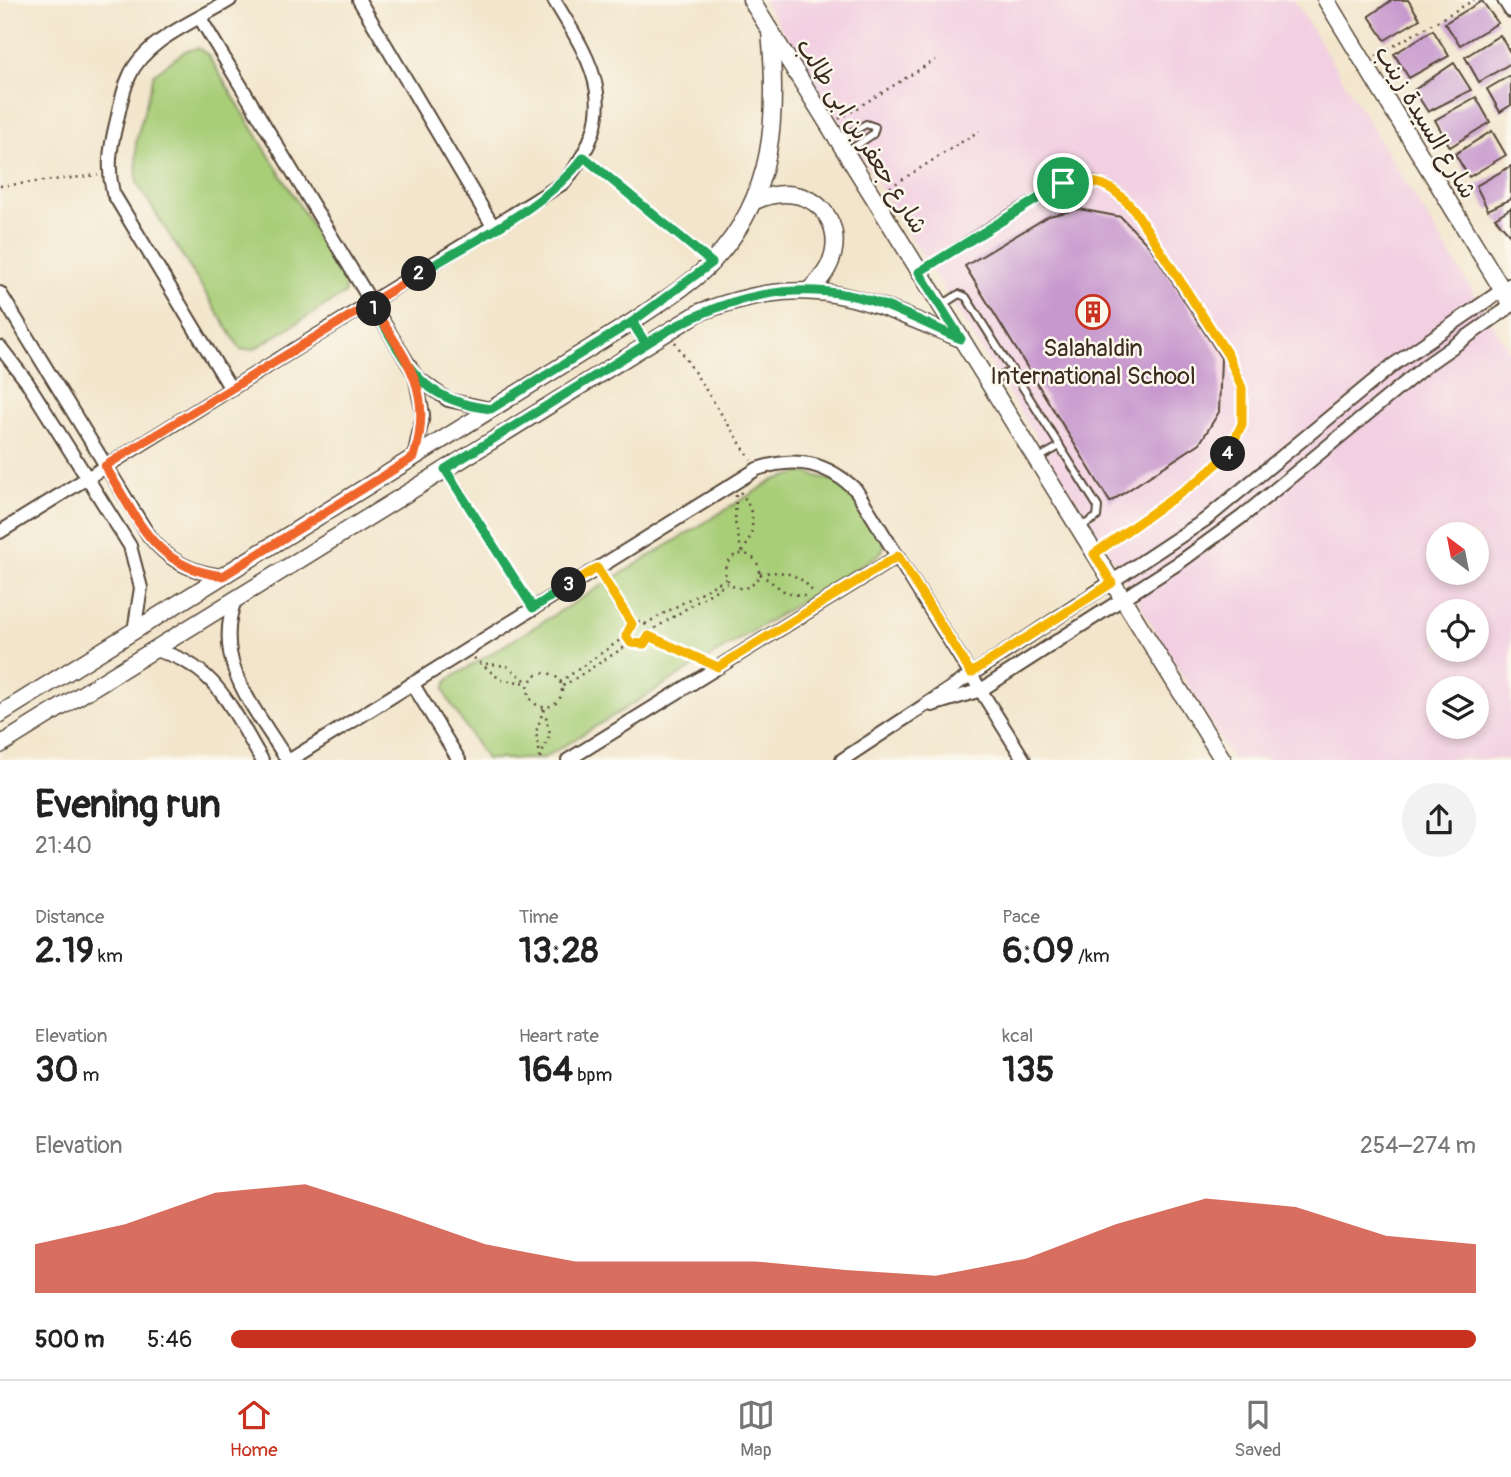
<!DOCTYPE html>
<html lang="en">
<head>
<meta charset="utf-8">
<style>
	body { margin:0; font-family:Pangolin,"Playpen Sans Arabic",sans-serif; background:#f2f2f2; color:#222; height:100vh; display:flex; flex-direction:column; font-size:26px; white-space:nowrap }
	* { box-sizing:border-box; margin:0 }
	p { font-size:23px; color:#767676 }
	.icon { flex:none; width:38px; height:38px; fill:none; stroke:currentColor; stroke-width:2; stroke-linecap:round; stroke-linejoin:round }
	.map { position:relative; height:760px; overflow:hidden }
	.side { display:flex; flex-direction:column; background:#fff; flex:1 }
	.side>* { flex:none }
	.needle { width:46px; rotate:328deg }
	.fabs { position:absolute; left:1426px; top:522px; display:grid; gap:14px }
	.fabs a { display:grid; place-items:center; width:63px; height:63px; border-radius:50%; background:#fff; box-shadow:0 4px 10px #0003; font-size:35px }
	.pin { position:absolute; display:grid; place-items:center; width:60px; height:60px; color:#fff; margin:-30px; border:4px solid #fff; border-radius:50%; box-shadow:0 2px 7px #0007 }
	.km { position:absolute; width:35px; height:35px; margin:-18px; border-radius:50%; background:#222; color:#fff; font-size:19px; line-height:35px; text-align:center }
	.round { display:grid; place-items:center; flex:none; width:74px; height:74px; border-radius:37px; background:#f2f2f2 }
	.summary { display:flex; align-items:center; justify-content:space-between; height:119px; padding:0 35px }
	h1 { font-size:38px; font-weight:800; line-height:52px }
	.metrics { display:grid; grid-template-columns:repeat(3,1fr); gap:10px; height:119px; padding:7px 35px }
	.metrics div { display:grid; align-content:center }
	.metrics b { font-size:35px; font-weight:800 }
	.metrics small { font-size:19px; font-weight:400 }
	.metrics p { font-size:19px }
	.chart { height:196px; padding:14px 35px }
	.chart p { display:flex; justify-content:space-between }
	.chart svg { width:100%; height:126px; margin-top:7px; fill:#c8321e; opacity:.7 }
	ul { padding:0 35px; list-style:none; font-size:23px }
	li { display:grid; grid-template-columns:112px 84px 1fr; align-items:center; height:52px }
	li i { height:18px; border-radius:9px; background:#c8321e }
	.tab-bar { display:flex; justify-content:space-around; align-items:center; height:98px; border-top:2px solid #e0e0e0; background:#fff; font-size:19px; color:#767676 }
	.tab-bar a { display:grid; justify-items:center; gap:4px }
	.tab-bar .current { color:#c8321e }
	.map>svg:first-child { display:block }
</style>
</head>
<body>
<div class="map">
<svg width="1511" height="760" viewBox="0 0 1511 760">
	<rect width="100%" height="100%" fill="#fbf7ec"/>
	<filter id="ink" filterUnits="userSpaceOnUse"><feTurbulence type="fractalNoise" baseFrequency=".0143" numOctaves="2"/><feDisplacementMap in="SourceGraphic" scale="14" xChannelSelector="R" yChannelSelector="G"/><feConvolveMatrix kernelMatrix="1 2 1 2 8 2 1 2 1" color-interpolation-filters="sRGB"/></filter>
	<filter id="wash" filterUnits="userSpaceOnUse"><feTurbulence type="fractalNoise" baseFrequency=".00686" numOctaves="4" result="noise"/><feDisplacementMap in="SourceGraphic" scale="28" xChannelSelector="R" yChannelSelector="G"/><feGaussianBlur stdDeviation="1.57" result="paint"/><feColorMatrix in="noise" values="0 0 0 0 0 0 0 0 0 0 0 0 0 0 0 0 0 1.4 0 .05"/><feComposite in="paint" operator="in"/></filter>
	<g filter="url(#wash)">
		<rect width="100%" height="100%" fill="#f2e5cb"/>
		<!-- built -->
		<path fill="#f2cfe1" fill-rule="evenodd" d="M763,0H1294L1511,354V759H1232L1127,583ZM1438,534H1477V572H1438ZM1438,611H1477V649H1438ZM1438,688H1477V726H1438Z"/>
		<!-- green -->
		<g fill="#a8ce78" stroke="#727c4b" stroke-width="2">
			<polygon points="198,48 208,55 346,282 344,294 254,349 241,350 137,183 136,141 154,74 185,51"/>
			<polygon points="804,472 843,484 860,502 884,540 883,550 878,555 542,759 486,759 448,699 444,689 448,680 774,480"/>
		</g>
		<g id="blocks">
			<!-- building -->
			<g fill="#c798ce">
				<polygon points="1392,0 1408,0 1420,19 1385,40 1369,16"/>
				<polygon points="1482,1 1498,23 1460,45 1445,23"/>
				<polygon points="1433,30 1449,56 1409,78 1394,54"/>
				<polygon points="1500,35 1511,54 1511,63 1479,82 1465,57"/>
				<polygon points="1454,63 1471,90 1428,112 1414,90"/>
				<polygon points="1511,75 1511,105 1500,112 1487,89"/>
				<polygon points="1476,97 1490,122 1450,147 1435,120"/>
				<polygon points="1492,131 1506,155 1469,177 1455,154"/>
				<polygon points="1511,166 1511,199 1488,210 1476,186"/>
				<polygon points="1511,208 1511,236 1495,218"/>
				<polygon points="1079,209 1121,217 1150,247 1221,358 1219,412 1200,443 1110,502 965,266 1049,216"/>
			</g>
		</g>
	</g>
	<g filter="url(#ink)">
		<use href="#blocks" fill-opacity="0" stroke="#564638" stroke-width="2"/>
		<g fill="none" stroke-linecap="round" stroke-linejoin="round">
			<!-- service casing -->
			<g stroke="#564638" stroke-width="10">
				<g id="service">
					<polyline points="840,139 866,124 875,127 873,134 847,152"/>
					<path d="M921,271C954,250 1058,174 1092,180C1112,184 1122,196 1135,211L1228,355L1242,388V424L1226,456L1199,480L1096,553"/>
					<polyline points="942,305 959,294 966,297 1098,507 1097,517 1079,528"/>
					<polyline points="989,383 1012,370"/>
					<polyline points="1037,459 1060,446"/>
				</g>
			</g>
			<!-- minor casing -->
			<g stroke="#564638" stroke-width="16">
				<g id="minor">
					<path d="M230,0C198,20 144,40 129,77C122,92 120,108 116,124C110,149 107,168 113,193L231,389"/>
					<polyline points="359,0 494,228"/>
					<polyline points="1504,0 1511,11"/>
					<polyline points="200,18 415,375 423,415 414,457"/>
					<path d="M0,293L149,536C169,561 190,572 223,576"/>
					<polyline points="0,347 27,382 130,546 141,588 134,631"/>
					<polyline points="415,376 448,400 491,409"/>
					<path d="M0,532L565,182C621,109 597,70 554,0"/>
					<path d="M235,600C212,664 255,707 287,760"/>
					<path d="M153,650C215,662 232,710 262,760"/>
					<polyline points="412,683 459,760"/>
					<polyline points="932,705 981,690 1180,562 1243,516 1428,364 1511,306"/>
					<path d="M290,760L757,469C796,456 826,462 856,490L1024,760"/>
					<polyline points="568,760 898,556"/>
					<polyline points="842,760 1205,520 1393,365 1511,284"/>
				</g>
			</g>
			<!-- tertiary casing -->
			<g stroke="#564638" stroke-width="19">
				<g id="tertiary">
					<polyline points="751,0 1223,760"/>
					<polyline points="1326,0 1511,304"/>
					<path d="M755,201C821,171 865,244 809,290"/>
					<path d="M0,714L632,322C659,303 691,285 713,261C775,196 778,116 770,31"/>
					<path d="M0,745L700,312C813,271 857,296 961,339"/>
				</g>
			</g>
			<!-- path -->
			<g stroke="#564638" stroke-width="2.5" stroke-dasharray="2 5" stroke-linecap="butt">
				<polyline points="1376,56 1474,0"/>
				<polyline points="839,119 935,60"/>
				<polyline points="591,162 701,254"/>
				<polyline points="0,186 98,175"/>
				<polyline points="884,191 979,131"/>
				<polyline points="675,342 751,460"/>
				<polyline points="452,480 527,599"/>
				<path d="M740,492C757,512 755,533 742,553"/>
				<polyline points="736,495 735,522 742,553"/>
				<circle cx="742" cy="571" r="17"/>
				<polyline points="760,574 785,592 809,597"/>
				<path d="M760,574C782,569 802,574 814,594"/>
				<polyline points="604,579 632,624"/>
				<circle cx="638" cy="634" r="12"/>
				<polyline points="645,624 727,578"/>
				<polyline points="649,632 729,582"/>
				<polyline points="649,637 704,661"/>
				<polyline points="474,658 501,680 529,683"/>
				<polyline points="479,663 507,666 529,683"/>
				<circle cx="545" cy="690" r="17"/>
				<polyline points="560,682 626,636"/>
				<polyline points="563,686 631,643"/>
				<polyline points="540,758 550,734 544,708"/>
				<polyline points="540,758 536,732 544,708"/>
			</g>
			<!-- service -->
			<use href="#service" stroke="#fff" stroke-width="6"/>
			<!-- minor -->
			<use href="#minor" stroke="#fff" stroke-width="12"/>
			<!-- tertiary -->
			<use href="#tertiary" stroke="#fff" stroke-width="16"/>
		</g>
	</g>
	<g fill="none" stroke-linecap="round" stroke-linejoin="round" filter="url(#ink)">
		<!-- split-1 casing -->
		<g stroke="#fff" stroke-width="14">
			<path id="split-1" d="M374,309C409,366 418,400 491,409L632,322L646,344C718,297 802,273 886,306C911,316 936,328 961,339L919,272L1063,183"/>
		</g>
		<!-- split-2 casing -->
		<g stroke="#fff" stroke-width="14">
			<path id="split-2" d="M374,309L371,303L105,466C138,519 154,568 223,576L414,457C435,388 405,360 371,303L419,274"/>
		</g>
		<!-- split-3 casing -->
		<g stroke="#fff" stroke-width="14">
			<path id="split-3" d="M419,274C475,239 544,209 584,157L712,263L632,322L646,344L445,469L533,608L569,585"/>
		</g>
		<!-- split-4 casing -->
		<g stroke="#fff" stroke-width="14">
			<polyline id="split-4" points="569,585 597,568 632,624 626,636 631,643 644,644 649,636 718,667 898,556 971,673 1112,583 1094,554 1199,480 1228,454"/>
		</g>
		<!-- split-5 casing -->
		<g stroke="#fff" stroke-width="14">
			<path id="split-5" d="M1063,183C1099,179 1111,183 1135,211L1228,355L1242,388V424L1228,454"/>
		</g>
		<!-- split-1 -->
		<use href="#split-1" stroke="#22a559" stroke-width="9"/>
		<!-- split-2 -->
		<use href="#split-2" stroke="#f0652b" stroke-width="9"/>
		<!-- split-3 -->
		<use href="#split-3" stroke="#22a559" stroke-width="9"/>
		<!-- split-4 -->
		<use href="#split-4" stroke="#f5b400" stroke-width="9"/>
		<!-- split-5 -->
		<use href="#split-5" stroke="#f5b400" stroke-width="9"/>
	</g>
	<!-- icons -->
	<defs>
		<g id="building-ring" transform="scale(1.75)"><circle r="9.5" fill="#fbf7ec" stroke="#c8321e" stroke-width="1.5"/><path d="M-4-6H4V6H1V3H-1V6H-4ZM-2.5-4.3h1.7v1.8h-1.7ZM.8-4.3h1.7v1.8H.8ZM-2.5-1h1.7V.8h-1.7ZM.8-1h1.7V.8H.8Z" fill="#c8321e"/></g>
	</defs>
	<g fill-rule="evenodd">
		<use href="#building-ring" x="1093" y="312"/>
	</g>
	<g text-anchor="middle" stroke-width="5" stroke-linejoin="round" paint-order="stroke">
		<!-- street labels -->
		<g font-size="24" fill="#3b2a1e" stroke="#fbf7ec">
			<text transform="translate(1426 122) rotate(59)" y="8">شارع السيدة زينب</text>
			<text transform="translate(862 136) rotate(58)" y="8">شارع جعفر بن ابى طالب</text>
		</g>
		<!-- poi labels -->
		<g font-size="24" fill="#3b2a1e" stroke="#fbf7ec">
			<text x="1093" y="356">Salahaldin<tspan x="1093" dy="28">International School</tspan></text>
		</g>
	</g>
</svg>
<div class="fabs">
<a><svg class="needle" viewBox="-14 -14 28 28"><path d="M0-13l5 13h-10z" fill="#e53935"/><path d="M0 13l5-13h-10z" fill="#767676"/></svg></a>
<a><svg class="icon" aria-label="locate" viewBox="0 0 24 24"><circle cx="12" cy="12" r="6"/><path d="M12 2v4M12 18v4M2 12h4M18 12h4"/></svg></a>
<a><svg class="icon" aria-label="layers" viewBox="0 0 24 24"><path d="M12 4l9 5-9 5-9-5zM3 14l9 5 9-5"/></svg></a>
</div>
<div class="pin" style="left:1063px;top:183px;background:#1e9e55"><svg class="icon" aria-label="arrive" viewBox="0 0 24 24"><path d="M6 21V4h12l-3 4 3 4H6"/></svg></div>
<b class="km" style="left:374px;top:309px">1</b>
<b class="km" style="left:419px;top:274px">2</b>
<b class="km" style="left:569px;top:585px">3</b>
<b class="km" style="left:1228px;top:454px">4</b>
</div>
<section class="side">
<div class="summary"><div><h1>Evening run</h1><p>21:40</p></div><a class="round"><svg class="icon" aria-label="share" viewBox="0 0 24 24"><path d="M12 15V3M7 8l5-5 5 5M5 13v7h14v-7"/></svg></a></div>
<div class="metrics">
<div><p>Distance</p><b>2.19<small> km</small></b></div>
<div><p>Time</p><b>13:28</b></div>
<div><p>Pace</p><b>6:09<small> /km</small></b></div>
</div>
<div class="metrics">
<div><p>Elevation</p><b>30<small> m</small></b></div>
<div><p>Heart rate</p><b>164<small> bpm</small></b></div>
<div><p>kcal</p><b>135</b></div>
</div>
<div class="chart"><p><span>Elevation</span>254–274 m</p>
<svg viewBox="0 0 160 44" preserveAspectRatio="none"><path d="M0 44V27L10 20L20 9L30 6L40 16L50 27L60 33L70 33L80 33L90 36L100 38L110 32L120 20L130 11L140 14L150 24L160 27V44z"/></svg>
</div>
<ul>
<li><b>500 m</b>5:46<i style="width:100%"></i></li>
</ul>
</section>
<nav class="tab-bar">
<a class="current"><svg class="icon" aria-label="home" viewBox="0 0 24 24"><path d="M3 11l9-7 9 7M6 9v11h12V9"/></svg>Home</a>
<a><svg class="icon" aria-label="map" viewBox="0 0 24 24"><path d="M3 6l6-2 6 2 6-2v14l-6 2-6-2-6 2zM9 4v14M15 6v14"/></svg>Map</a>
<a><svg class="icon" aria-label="saved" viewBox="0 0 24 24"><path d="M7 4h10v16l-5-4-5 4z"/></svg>Saved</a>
</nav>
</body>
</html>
